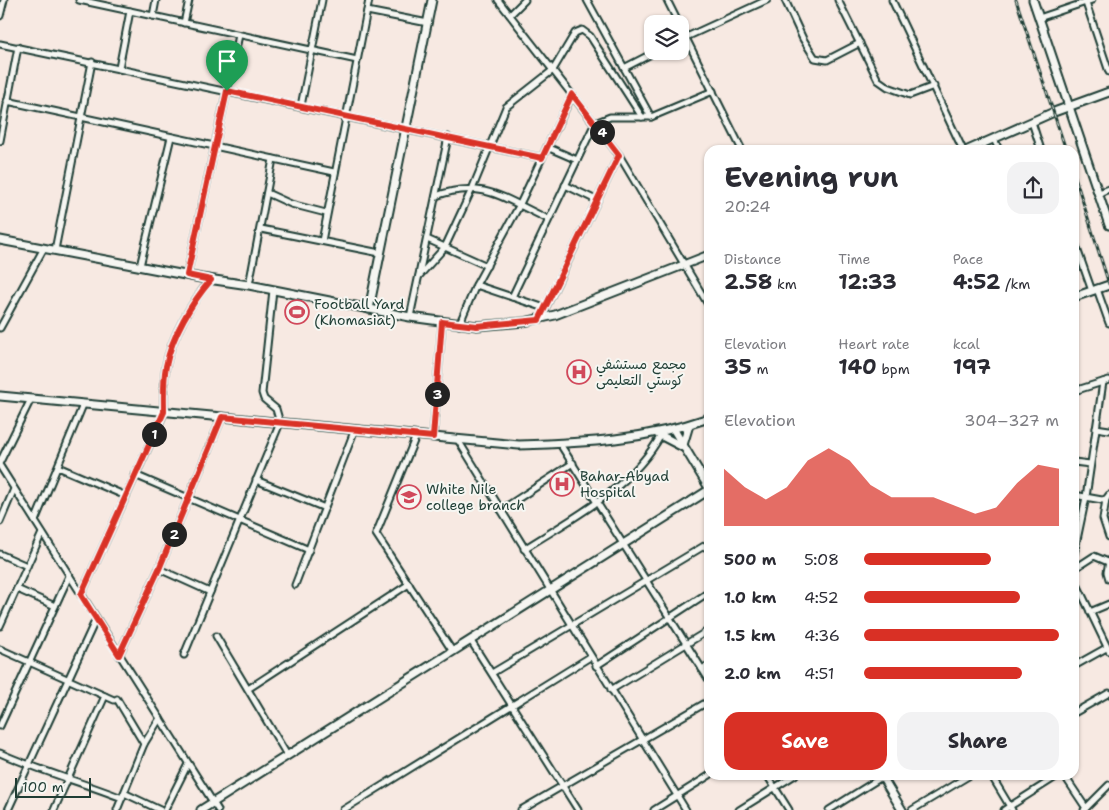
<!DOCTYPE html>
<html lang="en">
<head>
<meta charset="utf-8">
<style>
	body { margin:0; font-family:"Shantell Sans","Playpen Sans Arabic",sans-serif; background:#f2f2f3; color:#2b2b33; height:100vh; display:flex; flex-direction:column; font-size:19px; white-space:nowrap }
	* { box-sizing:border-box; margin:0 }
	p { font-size:16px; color:#7c7c81 }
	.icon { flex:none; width:28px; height:28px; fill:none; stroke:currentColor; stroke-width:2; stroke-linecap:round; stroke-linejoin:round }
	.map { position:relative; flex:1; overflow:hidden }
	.side { position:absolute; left:704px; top:145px; width:375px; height:635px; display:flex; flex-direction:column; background:#fff; border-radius:15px; box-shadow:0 1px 4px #0004 }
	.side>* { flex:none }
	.buttons { position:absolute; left:644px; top:15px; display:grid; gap:10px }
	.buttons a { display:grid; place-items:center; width:45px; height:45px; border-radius:10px; background:#fff; box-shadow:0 1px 4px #0004; font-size:25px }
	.scale { position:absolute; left:15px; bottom:12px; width:76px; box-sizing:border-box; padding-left:5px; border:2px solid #1f3d34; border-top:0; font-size:14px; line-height:18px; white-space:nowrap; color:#1f3d34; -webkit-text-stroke:4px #f6f6f2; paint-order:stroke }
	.pin { position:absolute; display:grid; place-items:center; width:42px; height:42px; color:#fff; margin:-51px -21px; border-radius:50% 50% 50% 0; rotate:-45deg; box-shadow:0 0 5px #0007 }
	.pin .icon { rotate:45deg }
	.km { position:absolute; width:25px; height:25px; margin:-12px; border-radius:50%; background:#222; color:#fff; font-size:14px; line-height:25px; text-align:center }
	.round { display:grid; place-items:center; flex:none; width:52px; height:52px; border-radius:15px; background:#f2f2f3 }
	.head { display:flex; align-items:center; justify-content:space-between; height:85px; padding:0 20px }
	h1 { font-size:28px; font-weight:700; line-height:38px }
	.metrics { display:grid; grid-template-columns:repeat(3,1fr); gap:8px; height:85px; padding:5px 20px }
	.metrics div { display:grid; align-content:center }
	.metrics b { font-size:21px; font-weight:700 }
	.metrics small { font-size:14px; font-weight:400 }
	.metrics p { font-size:14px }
	.chart { height:140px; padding:10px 20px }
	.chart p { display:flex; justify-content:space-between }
	.chart svg { width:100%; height:90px; margin-top:5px; fill:#d93025; opacity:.7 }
	.cta { display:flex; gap:10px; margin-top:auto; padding:10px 20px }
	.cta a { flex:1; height:58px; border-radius:15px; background:#d93025; color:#fff; font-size:20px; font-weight:700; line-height:58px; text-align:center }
	.cta a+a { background:#f2f2f3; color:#2b2b33 }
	ul { padding:0 20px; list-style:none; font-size:16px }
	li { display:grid; grid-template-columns:80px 60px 1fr; align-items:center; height:38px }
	li i { height:12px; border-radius:6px; background:#d93025 }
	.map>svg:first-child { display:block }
</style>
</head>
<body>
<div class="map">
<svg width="1109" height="810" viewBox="0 0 1109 810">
	<rect width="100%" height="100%" fill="#f7e9e2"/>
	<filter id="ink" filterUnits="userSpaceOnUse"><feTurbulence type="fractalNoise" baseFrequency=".02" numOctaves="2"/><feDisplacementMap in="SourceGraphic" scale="10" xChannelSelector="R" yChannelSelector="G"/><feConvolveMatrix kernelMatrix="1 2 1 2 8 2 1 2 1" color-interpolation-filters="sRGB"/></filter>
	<g filter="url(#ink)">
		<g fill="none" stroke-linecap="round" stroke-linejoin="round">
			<!-- street casing -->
			<g stroke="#1f3d34" stroke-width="9">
				<g id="street">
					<polyline points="79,0 357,60"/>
					<polyline points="498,0 619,155 709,306"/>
					<polyline points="587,0 651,117"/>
					<polyline points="667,0 679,24"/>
					<polyline points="785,0 803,39 815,58 827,60 860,43"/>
					<polyline points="838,0 878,80 888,87 910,95 934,86"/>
					<polyline points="892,0 963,150"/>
					<polyline points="1085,0 1109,72"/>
					<polyline points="367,11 428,23"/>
					<polyline points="510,15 525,0"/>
					<polyline points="0,16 4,0"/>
					<polyline points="153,16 156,0"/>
					<polyline points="1039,18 1092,0"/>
					<polyline points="184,23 189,0"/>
					<polyline points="680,26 742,150"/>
					<polyline points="680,40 767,0"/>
					<polyline points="0,44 542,158"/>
					<polyline points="119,68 130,11"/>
					<polyline points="624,68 657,51"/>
					<polyline points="7,101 334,172"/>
					<polyline points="301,106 322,0"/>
					<polyline points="1032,122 1041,150"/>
					<polyline points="994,139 999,150"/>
					<polyline points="0,141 18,47"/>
					<polyline points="547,147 577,160"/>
					<polyline points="565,185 596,200"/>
					<polyline points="267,193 291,204 326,213"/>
					<polyline points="1099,193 1109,189"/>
					<path d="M436,196C483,178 506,200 548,219"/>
					<polyline points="261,229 380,253"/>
					<polyline points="427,239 487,266"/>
					<polyline points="1074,240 1092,291"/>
					<polyline points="322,241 369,0"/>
					<polyline points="55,250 92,62"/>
					<polyline points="140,266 171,137"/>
					<polyline points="187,275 239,35"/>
					<polyline points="419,276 445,247 473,187 506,107 553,70 575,33 582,30 590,36 642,117"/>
					<polyline points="249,285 273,159"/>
					<polyline points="476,285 545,308"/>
					<polyline points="1097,289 1109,323"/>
					<polyline points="512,297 595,123 610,117 651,117 713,91"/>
					<polyline points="410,317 448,137"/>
					<polyline points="540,319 619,155"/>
					<polyline points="459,325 476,285 519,206 572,95"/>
					<polyline points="0,328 44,248"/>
					<polyline points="1074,391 1109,380"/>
					<polyline points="1096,428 1109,430"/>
					<polyline points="416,436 376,534 453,652"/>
					<polyline points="433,437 442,323"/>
					<polyline points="458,440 686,810"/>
					<polyline points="560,444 709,680"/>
					<polyline points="0,462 31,399"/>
					<polyline points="1074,462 1090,464"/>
					<polyline points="0,466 218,810"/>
					<polyline points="58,467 126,496"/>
					<polyline points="135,475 309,550"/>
					<polyline points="256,480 325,508"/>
					<polyline points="1074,495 1102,500 1106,499 1109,495"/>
					<polyline points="1106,499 1103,519 1109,537"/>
					<polyline points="501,510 573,463"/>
					<polyline points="35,521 83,405"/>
					<polyline points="0,522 14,489"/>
					<path d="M524,549C574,517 631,489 661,435"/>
					<polyline points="0,554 27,566"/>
					<polyline points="1074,554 1086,497 1103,382"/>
					<polyline points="1109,562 1107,572 1109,579"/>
					<polyline points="159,569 210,592"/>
					<polyline points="1074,569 1094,556 1108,562"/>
					<polyline points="1074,578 1109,651"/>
					<polyline points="295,585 355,429"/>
					<polyline points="17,589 55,606"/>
					<path d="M81,595L164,413C164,397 163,381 166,366C172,335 192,302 211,279"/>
					<polyline points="1090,612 1109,604"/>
					<polyline points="0,626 42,533"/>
					<polyline points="216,636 287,755"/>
					<polyline points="471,641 578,810"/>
					<polyline points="0,649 114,700"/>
					<polyline points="119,655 159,569 222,417"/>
					<polyline points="184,655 280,423 276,409 264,399 262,393 273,290"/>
					<polyline points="596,666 709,592"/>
					<polyline points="1074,666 1108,647"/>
					<polyline points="702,669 709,665"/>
					<polyline points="492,673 709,543"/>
					<polyline points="248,689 409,584"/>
					<polyline points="611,690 709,630"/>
					<polyline points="117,699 144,744"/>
					<polyline points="1074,713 1109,693"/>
					<polyline points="0,726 69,576"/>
					<path d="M0,753C40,771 81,782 122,798"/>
					<polyline points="767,775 789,810"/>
					<polyline points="991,775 1012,810"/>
					<polyline points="1064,775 1086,808"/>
					<polyline points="124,793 160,810"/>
					<polyline points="8,810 96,619"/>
					<polyline points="54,810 105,696"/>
					<polyline points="117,810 144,744 160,718"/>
					<polyline points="165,810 188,764"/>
					<polyline points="343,810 590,657"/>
					<polyline points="521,810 709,701"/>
					<polyline points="654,810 710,775"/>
					<polyline points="739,810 795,775"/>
					<polyline points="829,810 885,775"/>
					<polyline points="912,810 970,775"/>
					<polyline points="1004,810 1059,775"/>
					<polyline points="1084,810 1109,785"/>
				</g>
			</g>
			<!-- secondary casing -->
			<g stroke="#1f3d34" stroke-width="11">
				<g id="secondary">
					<polyline points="1033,0 1109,225"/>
					<polyline points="968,150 1054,112 1109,92"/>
					<polyline points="0,240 201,278 249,285 410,317 477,326 524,322 555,315 709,255"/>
					<polyline points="1074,297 1109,285"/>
					<polyline points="369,309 432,0"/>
					<path d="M0,396L519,445C585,443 646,440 709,418"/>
					<polyline points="674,430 709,488"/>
					<polyline points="658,434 683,447"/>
					<polyline points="683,445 689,425"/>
					<polyline points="881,775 902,810"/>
					<polyline points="201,810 709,490"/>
				</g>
			</g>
			<!-- street -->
			<use href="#street" stroke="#f6f6f2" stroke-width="5"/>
			<!-- secondary -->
			<use href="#secondary" stroke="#f6f6f2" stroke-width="7"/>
			<!-- rail casing -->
			<g stroke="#1f3d34" stroke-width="3">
				<g id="rail">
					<polyline points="1016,0 1066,150"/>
					<polyline points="1074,174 1109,284"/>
				</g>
			</g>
			<!-- rail -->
			<use href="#rail" stroke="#f6f6f2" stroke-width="1" stroke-dasharray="4" stroke-linecap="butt"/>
		</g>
	</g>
	<g fill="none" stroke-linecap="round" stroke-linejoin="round" filter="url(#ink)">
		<!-- route casing -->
		<g stroke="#fff" stroke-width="10">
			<path id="route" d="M227,91L542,158L572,94L619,155L539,320L477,326L442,322L433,437L222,417L159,569L119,655L81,595L164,412C164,397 163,381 166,366C172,335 192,302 211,280L187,275Z"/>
		</g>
		<!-- route -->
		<use href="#route" stroke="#d93025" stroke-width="6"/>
	</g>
	<!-- icons -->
	<defs>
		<g id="stadium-ring" transform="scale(1.25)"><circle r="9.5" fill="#f6f6f2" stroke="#d1495b" stroke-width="1.5"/><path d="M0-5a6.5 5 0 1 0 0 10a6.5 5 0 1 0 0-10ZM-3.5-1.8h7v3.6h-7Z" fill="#d1495b"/></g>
		<g id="hospital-ring" transform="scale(1.25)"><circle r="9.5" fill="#f6f6f2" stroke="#d1495b" stroke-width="1.5"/><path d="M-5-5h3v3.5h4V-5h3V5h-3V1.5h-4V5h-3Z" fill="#d1495b"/></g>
		<g id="university-ring" transform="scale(1.25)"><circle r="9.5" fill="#f6f6f2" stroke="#d1495b" stroke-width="1.5"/><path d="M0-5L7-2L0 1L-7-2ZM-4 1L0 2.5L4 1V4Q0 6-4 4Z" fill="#d1495b"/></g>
	</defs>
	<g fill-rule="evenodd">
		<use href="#stadium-ring" x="297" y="312"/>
		<use href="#hospital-ring" x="579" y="372"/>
		<use href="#hospital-ring" x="562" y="484"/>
		<use href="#university-ring" x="409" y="497"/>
	</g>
	<g text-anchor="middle" stroke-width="4" stroke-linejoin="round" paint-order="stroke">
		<!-- poi labels -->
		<g font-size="14" fill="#1f3d34" stroke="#f6f6f2" text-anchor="start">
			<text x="314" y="309">Football Yard<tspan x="314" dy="16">(Khomasiat)</tspan></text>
			<text x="596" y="369">مجمع مستشفي<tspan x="596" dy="16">كوستي التعليمى</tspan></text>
			<text x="580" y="481">Bahar-Abyad<tspan x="580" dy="16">Hospital</tspan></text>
			<text x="426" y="494">White Nile<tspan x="426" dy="16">college branch</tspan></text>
		</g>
	</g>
</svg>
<div class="buttons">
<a><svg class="icon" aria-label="layers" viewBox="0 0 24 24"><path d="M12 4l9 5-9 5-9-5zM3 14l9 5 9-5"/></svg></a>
</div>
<div class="scale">100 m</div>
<div class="pin" style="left:227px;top:91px;background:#1e9e55"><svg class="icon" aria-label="arrive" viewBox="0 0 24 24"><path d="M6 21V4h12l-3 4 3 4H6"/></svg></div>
<b class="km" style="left:154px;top:434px">1</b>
<b class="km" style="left:174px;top:534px">2</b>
<b class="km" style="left:437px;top:394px">3</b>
<b class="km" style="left:602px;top:132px">4</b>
<section class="side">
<div class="head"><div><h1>Evening run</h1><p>20:24</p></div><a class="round"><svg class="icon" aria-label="share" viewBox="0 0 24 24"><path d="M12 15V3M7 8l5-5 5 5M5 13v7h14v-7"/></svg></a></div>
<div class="metrics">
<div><p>Distance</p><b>2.58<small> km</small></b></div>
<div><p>Time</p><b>12:33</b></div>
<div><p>Pace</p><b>4:52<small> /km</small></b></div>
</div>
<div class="metrics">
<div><p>Elevation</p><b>35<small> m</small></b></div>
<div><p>Heart rate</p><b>140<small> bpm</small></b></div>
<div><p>kcal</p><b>197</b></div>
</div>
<div class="chart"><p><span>Elevation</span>304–327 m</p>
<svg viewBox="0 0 160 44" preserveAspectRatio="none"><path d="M0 44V16L10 25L20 31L30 25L40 12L50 6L60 12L70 24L80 30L90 30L100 30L110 34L120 38L130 35L140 23L150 14L160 16V44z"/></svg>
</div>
<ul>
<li><b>500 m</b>5:08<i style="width:65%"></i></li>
<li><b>1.0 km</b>4:52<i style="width:80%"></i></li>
<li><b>1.5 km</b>4:36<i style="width:100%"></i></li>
<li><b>2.0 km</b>4:51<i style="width:81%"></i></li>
</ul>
<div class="cta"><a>Save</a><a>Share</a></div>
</section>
</div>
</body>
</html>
